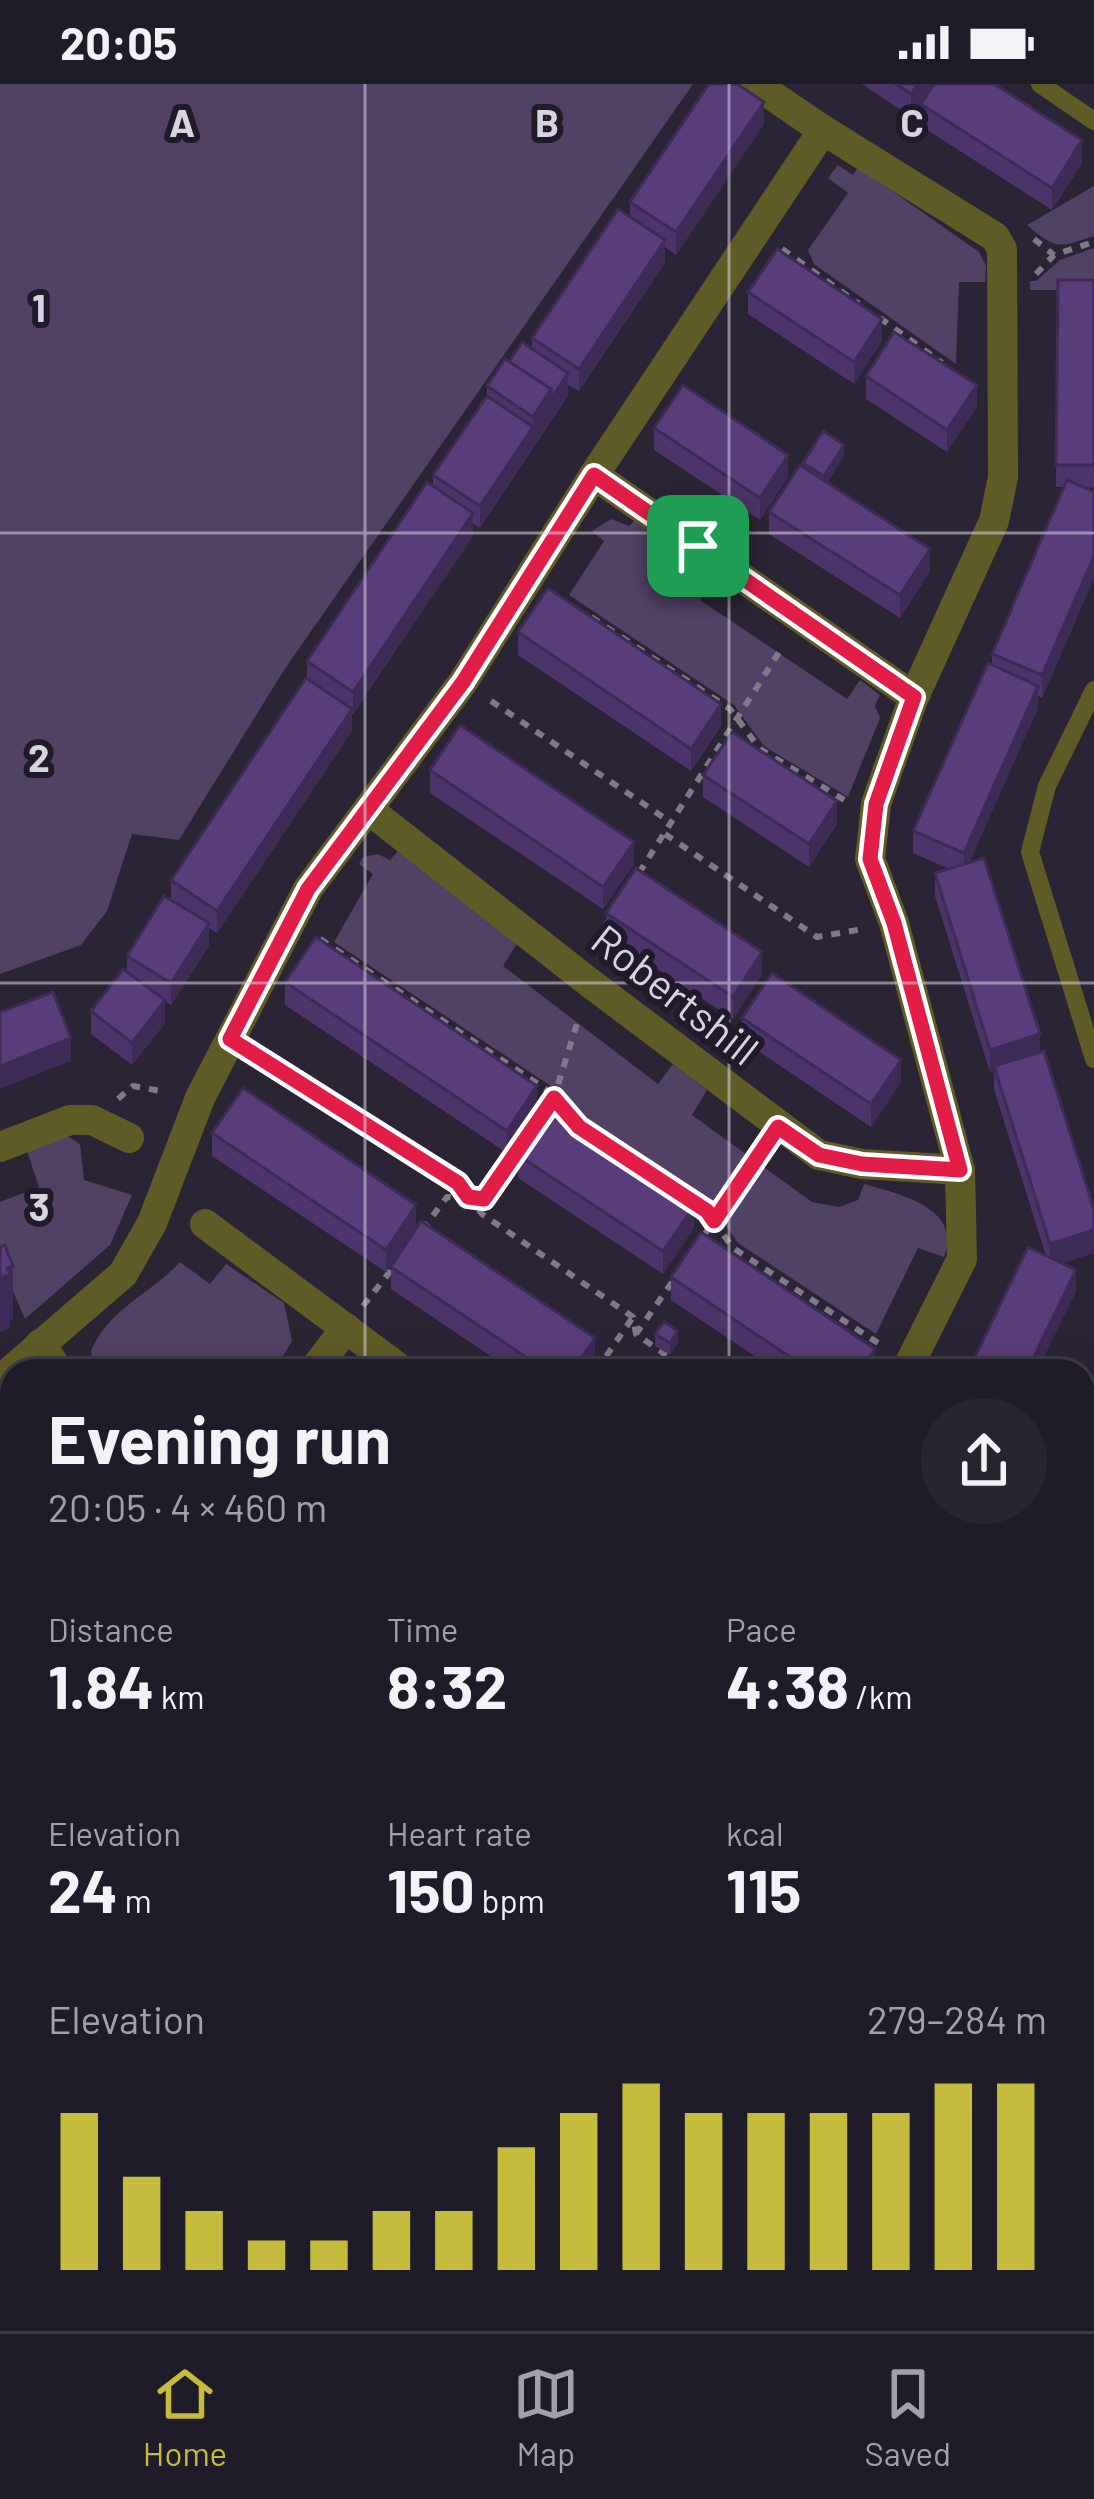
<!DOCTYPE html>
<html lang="en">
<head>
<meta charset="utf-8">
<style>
	body { margin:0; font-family:Barlow,sans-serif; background:#282430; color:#f1f3f6; height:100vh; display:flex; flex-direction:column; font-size:45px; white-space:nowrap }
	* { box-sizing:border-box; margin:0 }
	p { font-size:39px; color:#a2a1a8 }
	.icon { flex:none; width:66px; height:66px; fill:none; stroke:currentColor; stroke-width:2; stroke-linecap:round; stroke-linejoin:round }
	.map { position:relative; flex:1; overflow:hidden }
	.details { position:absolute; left:0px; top:1275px; width:1095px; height:972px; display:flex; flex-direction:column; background:#201b28; border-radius:36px 36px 0 0; box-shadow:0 12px 48px #0002,0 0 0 3px #3d3945 }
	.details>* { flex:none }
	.pin { position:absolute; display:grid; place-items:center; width:102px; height:102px; color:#fff; margin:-51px; border-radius:24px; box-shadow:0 6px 18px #0006 }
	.round { display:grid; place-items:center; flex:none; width:126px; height:126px; border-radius:63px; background:#282430 }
	.headline { display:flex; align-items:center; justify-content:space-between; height:204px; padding:0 48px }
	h1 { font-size:66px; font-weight:700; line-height:90px }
	.figures { display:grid; grid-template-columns:repeat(3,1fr); gap:18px; height:204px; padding:12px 48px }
	.figures div { display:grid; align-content:center }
	.figures b { font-size:60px; font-weight:700 }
	.figures small { font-size:33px; font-weight:400 }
	.figures p { font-size:33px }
	.chart { height:336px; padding:24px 48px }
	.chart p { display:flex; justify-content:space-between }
	.chart svg { width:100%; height:216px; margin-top:12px; stroke:#c5bc3d; stroke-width:6 }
	.status { display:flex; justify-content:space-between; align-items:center; height:84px; padding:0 60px; background:#201b28; direction:ltr }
	.status svg { height:33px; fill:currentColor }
	.menu { display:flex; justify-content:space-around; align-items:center; height:168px; border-top:3px solid #3d3945; background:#201b28; font-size:33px; color:#a2a1a8 }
	.menu a { display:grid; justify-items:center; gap:6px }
	.menu .selected { color:#c5bc3d }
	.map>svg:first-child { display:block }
</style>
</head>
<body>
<div class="status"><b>20:05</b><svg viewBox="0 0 49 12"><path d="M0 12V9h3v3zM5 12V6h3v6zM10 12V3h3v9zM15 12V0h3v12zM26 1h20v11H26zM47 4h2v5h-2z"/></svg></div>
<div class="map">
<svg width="1094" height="2247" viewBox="0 0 1094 2247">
	<rect width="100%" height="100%" fill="#2b2435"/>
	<!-- green -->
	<g fill="#504165">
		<polygon points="0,0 693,0 284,586 179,756 132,750 107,827 81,861 0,890"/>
		<polygon points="838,81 853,91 858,83 979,168 986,182 985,198 959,198 956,280 814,180 808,166 848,109 828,94"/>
		<path d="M1094,102V152C1057,164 1057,166 1027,141Z"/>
		<polygon points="1094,164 1094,206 1030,206 1030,197 1036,197 1060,176"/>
		<polygon points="611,435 629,442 635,436 714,491 700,516 847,615 860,596 880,611 875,622 880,634 848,713 764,662 734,621 569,511 604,457 592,447"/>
		<path d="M398,767L519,856L503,882L658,1000L673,980L707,1006L692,1031L812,1118L839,1123L858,1116L864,1100C898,1110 963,1123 944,1173L918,1164L876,1250L738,1159L713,1123L586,1039L551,1002L334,858L373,790L359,780L363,773L378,770L390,776Z"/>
		<polygon points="67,1052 80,1060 84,1096 132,1111 110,1161 25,1235 0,1177 0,1118 39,1103 27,1067"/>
		<path d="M180,1178L210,1200L226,1180L284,1219L292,1257L274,1287H94L91,1267C109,1224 151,1210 180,1178Z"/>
		<polygon points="0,1455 12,1473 12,1698 0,1680"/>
		<polygon points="12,1810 12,1907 0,1901 0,1839"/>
		<polygon points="0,2171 12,2177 12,2235 117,2235 138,2247 0,2247"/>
	</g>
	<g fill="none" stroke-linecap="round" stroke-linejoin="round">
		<!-- river -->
		<g stroke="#775b9b" stroke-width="66">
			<polyline points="0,2134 12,2140"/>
			<polyline points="224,2235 253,2247"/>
		</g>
		<!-- path -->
		<g stroke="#7f7988" stroke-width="6" stroke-dasharray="9 9" stroke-linecap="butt">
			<polyline points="1034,155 1054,171"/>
			<polyline points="782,165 859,220"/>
			<polyline points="1036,190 1054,171 1094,158"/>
			<polyline points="880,234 942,279"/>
			<polyline points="591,533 730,625 760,665 846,717"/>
			<polyline points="491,617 672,739"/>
			<polyline points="665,750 817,853 863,845"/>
			<polyline points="639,789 783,562"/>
			<polyline points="320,855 547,1006 579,1043 707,1128 733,1164 884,1263"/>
			<polyline points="593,860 609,836"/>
			<polyline points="258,973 458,1099 482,1130 633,1233 636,1250 689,1287"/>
			<polyline points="118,1015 133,1002 166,1008"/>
			<polyline points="422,1146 447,1113 484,1115 552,1020 579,933"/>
			<polyline points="702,1154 763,1065"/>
			<polyline points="363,1222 396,1180"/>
			<polyline points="636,1250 675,1194"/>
			<polyline points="596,1287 633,1233"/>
		</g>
		<!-- lane -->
		<g stroke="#5e5b26" stroke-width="18">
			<polyline points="1040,0 1094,37"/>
			<polyline points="1094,606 1047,702 1030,768 1094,975"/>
			<polyline points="1083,1737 1094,1728"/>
		</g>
		<!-- street -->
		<g stroke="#5e5b26" stroke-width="30">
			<polyline points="755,0 823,46"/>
			<polyline points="594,391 914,613"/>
			<polyline points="369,726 590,899 819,1071 862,1080 960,1086"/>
			<polyline points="0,1063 70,1036 92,1036 129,1054"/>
			<polyline points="205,1140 403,1287"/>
			<polyline points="40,1260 59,1287"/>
			<polyline points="313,1287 346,1244"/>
			<polyline points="0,1296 123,1190 152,1139 200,1014 308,805 463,598 594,391 823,46 995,153 1002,165 1003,393 994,437 914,613 886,691 876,720 870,775 894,839 960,1086 962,1175 906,1287"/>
			<polyline points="1083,1407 1094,1403"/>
		</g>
		<!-- secondary -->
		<g stroke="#7d7615" stroke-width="30">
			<polyline points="0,1938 12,1944"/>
			<polyline points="1083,2091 1094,2085"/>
			<polyline points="540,2235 562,2247"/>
			<polyline points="834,2247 847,2235"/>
		</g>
	</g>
	<!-- wall -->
	<g fill="#4d346a">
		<polygon points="862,0 933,0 911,33"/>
		<polygon points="921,20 1082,79 1052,126 921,42"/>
		<polygon points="764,40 676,171 665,163 665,179 579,307 568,301 568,312 480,444 473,440 473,452 353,630 352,629 352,647 217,849 209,844 209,862 171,921 165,917 165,939 132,981 91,950 91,927 127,888 127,872 171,816 171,796 307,595 307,577 433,403 433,391 487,312 487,302 509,278 532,265 532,254 630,133 630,118"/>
		<polygon points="1058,196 1094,196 1094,404 1083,403 1094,408 1094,494 1042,614 1038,612 1038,624 969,779 1040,968 1094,1125 1094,1169 1062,1179 1076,1208 1046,1172 994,1005 994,987 990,988 935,812 935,789 949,785 913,769 913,747 992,581 992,570 1064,403 1056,403"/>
		<polygon points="748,208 882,257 854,300 748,230"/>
		<polygon points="866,292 977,323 947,368 866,315"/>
		<polygon points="654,344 788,393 760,436 654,366"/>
		<polygon points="844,372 827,399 930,487 900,534 769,450 769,428 803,383 803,379"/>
		<polygon points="518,548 721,642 691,687 518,571"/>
		<polygon points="430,686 634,780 603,825 430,709"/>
		<polygon points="703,691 837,740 809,783 703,713"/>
		<polygon points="606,829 762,890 733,935 606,851"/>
		<polygon points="285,898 537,1024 507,1069 285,921"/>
		<polygon points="742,934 901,998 871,1043 742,956"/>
		<polygon points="212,1049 416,1121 386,1188 212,1072"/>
		<polygon points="518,1071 694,1144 663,1190 518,1094"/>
		<polygon points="391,1183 595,1276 588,1287 513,1287 391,1205"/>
		<polygon points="671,1193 875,1287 777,1287 671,1216"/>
		<polygon points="655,1250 678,1259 670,1271 655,1262"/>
		<polygon points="12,1344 12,1411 0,1393 0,1352"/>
		<polygon points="1094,1487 1094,1565 1089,1557 1087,1558 1087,1581 1083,1583"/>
		<polygon points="12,1720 12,1765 0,1760 0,1746 4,1738 3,1725"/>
		<polygon points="1083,2161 1094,2247 1079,2247 1073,2236 945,2235 1083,2235"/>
		<polygon points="653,2235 729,2235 722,2247 675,2247"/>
	</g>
	<!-- shaded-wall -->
	<g fill="#3e2b56">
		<polygon points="918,0 933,0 911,33 911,10"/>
		<polygon points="764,18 764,40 676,171 676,148"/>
		<polygon points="1082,56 1082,79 1052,126 1052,104"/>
		<polygon points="665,156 665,179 579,307 579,285"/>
		<polygon points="882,235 882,257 854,300 854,278"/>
		<polygon points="568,289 568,312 480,444 480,422 533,343 533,333 551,305"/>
		<polygon points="977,301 977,323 947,368 947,346"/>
		<polygon points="844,361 844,372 824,404 824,392"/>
		<polygon points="788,371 788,393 760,436 760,414"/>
		<polygon points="473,429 473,452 353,630 353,608"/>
		<polygon points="930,465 930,487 900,534 900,511"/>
		<polygon points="1094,472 1094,494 1042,614 1042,591"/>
		<polygon points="1038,602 1038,624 964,791 964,769"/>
		<polygon points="721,620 721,642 691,687 691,665"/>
		<polygon points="352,625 352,647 217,849 217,827"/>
		<polygon points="837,717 837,740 809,783 809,760"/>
		<polygon points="634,758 634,780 603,825 603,803"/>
		<polygon points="209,839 209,862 171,921 171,899"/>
		<polygon points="762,868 762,890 733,935 733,913"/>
		<polygon points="165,916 165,939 132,981 132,959"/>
		<polygon points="1040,950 1040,973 994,982 994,987 990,988 990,966"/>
		<polygon points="71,954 71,977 0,1005 0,982"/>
		<polygon points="901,976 901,998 871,1043 871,1020"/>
		<polygon points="537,1002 537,1024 507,1069 507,1047"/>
		<polygon points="416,1121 416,1143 386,1188 386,1166"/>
		<polygon points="694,1122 694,1144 663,1190 663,1167"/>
		<polygon points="1094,1146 1094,1169 1050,1183 1050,1160"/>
		<polygon points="13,1182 13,1236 10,1237 10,1244 0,1248 0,1194 7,1184"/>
		<polygon points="1076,1186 1076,1208 1037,1287 1027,1287"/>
		<polygon points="678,1247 678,1259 670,1271 670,1259"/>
		<polygon points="595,1254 595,1276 588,1287 572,1287"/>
		<polygon points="875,1265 875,1287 860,1287"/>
		<polygon points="1089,1534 1089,1557 1083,1560 1083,1538"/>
		<polygon points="1087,1558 1087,1581 1083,1583 1083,1561"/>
		<polygon points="1094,1702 1094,1713 1087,1719 1087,1707"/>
		<polygon points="1094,1781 1094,1793 1083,1800 1083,1788"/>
		<polygon points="1094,1814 1094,1825 1084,1832 1084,1820"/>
		<polygon points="1094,2006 1094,2029 1083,2036 1083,2013"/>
		<rect x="694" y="2235" width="5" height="12"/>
		<polygon points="729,2235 722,2247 716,2247 716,2236"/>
		<polygon points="1032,2235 1073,2236 1051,2247 1010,2247"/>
		<polygon points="1094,2237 1094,2247 1087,2247 1087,2240"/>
	</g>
	<!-- building -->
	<g fill="#593d7b" stroke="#3e2b56" stroke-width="3">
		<polygon points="709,0 737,0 764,18 676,148 630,118"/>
		<polygon points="896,0 918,0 911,10"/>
		<polygon points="934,0 994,0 1082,56 1052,104 921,20"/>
		<polygon points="618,125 665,156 579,285 532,254"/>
		<polygon points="777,165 882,235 854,278 748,208"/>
		<polygon points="1058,196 1094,196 1094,381 1056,381"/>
		<polygon points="894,248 977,301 947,346 866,292"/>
		<polygon points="522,258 568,289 551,315 551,305 509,278"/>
		<polygon points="505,275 551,305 533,333 487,302"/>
		<polygon points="683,301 788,371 760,414 654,344"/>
		<polygon points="487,312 533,343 480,422 433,391"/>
		<polygon points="823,347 844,361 824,392 803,379"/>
		<polygon points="800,381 930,465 900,511 769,428"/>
		<polygon points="1067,396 1094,408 1094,472 1042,591 992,570"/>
		<polygon points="427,398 473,429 353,608 307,577"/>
		<polygon points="548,504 721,620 691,665 518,548"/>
		<polygon points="988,579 1038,602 964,769 913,747"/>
		<polygon points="306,594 352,625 217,827 171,796"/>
		<polygon points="460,641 634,758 603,803 430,686"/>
		<polygon points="732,648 837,717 809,760 703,691"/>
		<polygon points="984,774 1040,950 990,966 935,789"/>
		<polygon points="636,784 762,868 733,913 606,829"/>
		<polygon points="164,812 209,839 171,899 127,872"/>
		<polygon points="316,853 537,1002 507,1047 285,898"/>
		<polygon points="123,885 165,916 132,959 91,927"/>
		<polygon points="772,889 901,976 871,1020 742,934"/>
		<polygon points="53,908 71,954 0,982 0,928"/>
		<polygon points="1044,967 1094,1125 1094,1146 1050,1160 994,982"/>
		<polygon points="243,1004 416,1121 386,1166 212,1049"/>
		<polygon points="548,1026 694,1122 663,1167 518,1071"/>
		<polygon points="421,1137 595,1254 572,1287 547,1287 391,1183"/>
		<polygon points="701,1148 875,1265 860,1287 811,1287 671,1193"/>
		<polygon points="5,1161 13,1182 7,1184 10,1190 0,1194 0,1163"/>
		<polygon points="1028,1163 1076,1186 1027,1287 968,1287"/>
		<polygon points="664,1238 678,1247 670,1259 655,1250"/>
		<polygon points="602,1277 617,1287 595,1287"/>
		<polygon points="375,1278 388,1287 368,1287"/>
		<polygon points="12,1344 12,1389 0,1371 0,1352"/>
		<polygon points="1094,1487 1094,1543 1089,1534 1083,1538 1083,1493"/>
		<polygon points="1094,1676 1094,1702 1087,1707 1083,1702 1083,1685"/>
		<polygon points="12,1720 12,1754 0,1748 7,1732 3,1725"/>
		<polygon points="1094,1761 1094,1781 1083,1788 1083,1769"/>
		<polygon points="1083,1797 1094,1814 1084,1820 1083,1819"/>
		<polygon points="1094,1920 1094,2006 1083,2013 1083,1927"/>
		<polygon points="1094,2155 1094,2202 1091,2204 1094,2210 1094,2237 1087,2240 1083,2232 1083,2161"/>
		<polygon points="945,2235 1032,2235 1010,2247 922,2247"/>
	</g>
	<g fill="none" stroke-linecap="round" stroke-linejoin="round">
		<!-- route casing -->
		<g stroke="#fff" stroke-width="24">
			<polygon id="route" points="594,391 914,613 876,720 870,775 894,839 960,1086 862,1080 819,1071 778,1043 714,1137 707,1127 579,1043 554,1014 484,1115 468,1113 458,1099 230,955 308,805 463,598"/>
		</g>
		<!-- route -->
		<use href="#route" stroke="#e11d48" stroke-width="15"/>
	</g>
	<!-- grid -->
	<path fill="none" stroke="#d7d3df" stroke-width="3" stroke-opacity="0.55" d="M365,0V1287M729,0V1287M0,449H1094M0,899H1094M0,1348H12M1083,1348H1094M0,1798H12M1083,1798H1094M365,2235V2247M729,2235V2247"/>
	<g text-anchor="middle" stroke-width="12" stroke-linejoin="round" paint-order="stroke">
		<!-- street labels -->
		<g font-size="42" fill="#d7d3df" stroke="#211a2b">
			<text transform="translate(675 911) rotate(38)" y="15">Robertshill</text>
		</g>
	</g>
	<g font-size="39" text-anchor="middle" font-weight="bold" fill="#d7d3df" stroke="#211a2b" stroke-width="12" stroke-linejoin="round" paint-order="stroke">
		<text x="182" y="53">A</text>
		<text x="547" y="53">B</text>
		<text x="912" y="53">C</text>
		<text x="39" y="238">1</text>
		<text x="39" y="688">2</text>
		<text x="39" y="1137">3</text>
	</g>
</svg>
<div class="pin" style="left:698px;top:462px;background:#1e9e55"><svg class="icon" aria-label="arrive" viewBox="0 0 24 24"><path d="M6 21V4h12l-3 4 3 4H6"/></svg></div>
<section class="details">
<div class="headline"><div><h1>Evening run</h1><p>20:05 · 4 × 460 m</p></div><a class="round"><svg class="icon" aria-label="share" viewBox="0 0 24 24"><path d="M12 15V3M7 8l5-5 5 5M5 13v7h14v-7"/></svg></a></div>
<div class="figures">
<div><p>Distance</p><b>1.84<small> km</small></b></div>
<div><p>Time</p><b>8:32</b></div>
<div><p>Pace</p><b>4:38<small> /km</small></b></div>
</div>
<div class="figures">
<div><p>Elevation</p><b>24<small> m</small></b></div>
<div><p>Heart rate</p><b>150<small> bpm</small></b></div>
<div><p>kcal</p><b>115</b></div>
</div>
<div class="chart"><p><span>Elevation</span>279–284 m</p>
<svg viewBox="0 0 160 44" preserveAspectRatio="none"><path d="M5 44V12M15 44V25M25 44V32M35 44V38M45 44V38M55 44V32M65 44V32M75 44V19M85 44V12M95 44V6M105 44V12M115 44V12M125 44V12M135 44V12M145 44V6M155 44V6"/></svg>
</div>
</section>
</div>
<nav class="menu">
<a class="selected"><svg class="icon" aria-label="home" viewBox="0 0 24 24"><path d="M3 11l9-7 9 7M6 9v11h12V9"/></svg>Home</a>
<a><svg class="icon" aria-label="map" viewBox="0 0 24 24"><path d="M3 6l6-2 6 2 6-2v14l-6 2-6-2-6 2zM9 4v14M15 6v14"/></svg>Map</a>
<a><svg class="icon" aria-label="saved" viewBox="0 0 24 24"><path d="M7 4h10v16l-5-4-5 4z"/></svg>Saved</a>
</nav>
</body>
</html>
